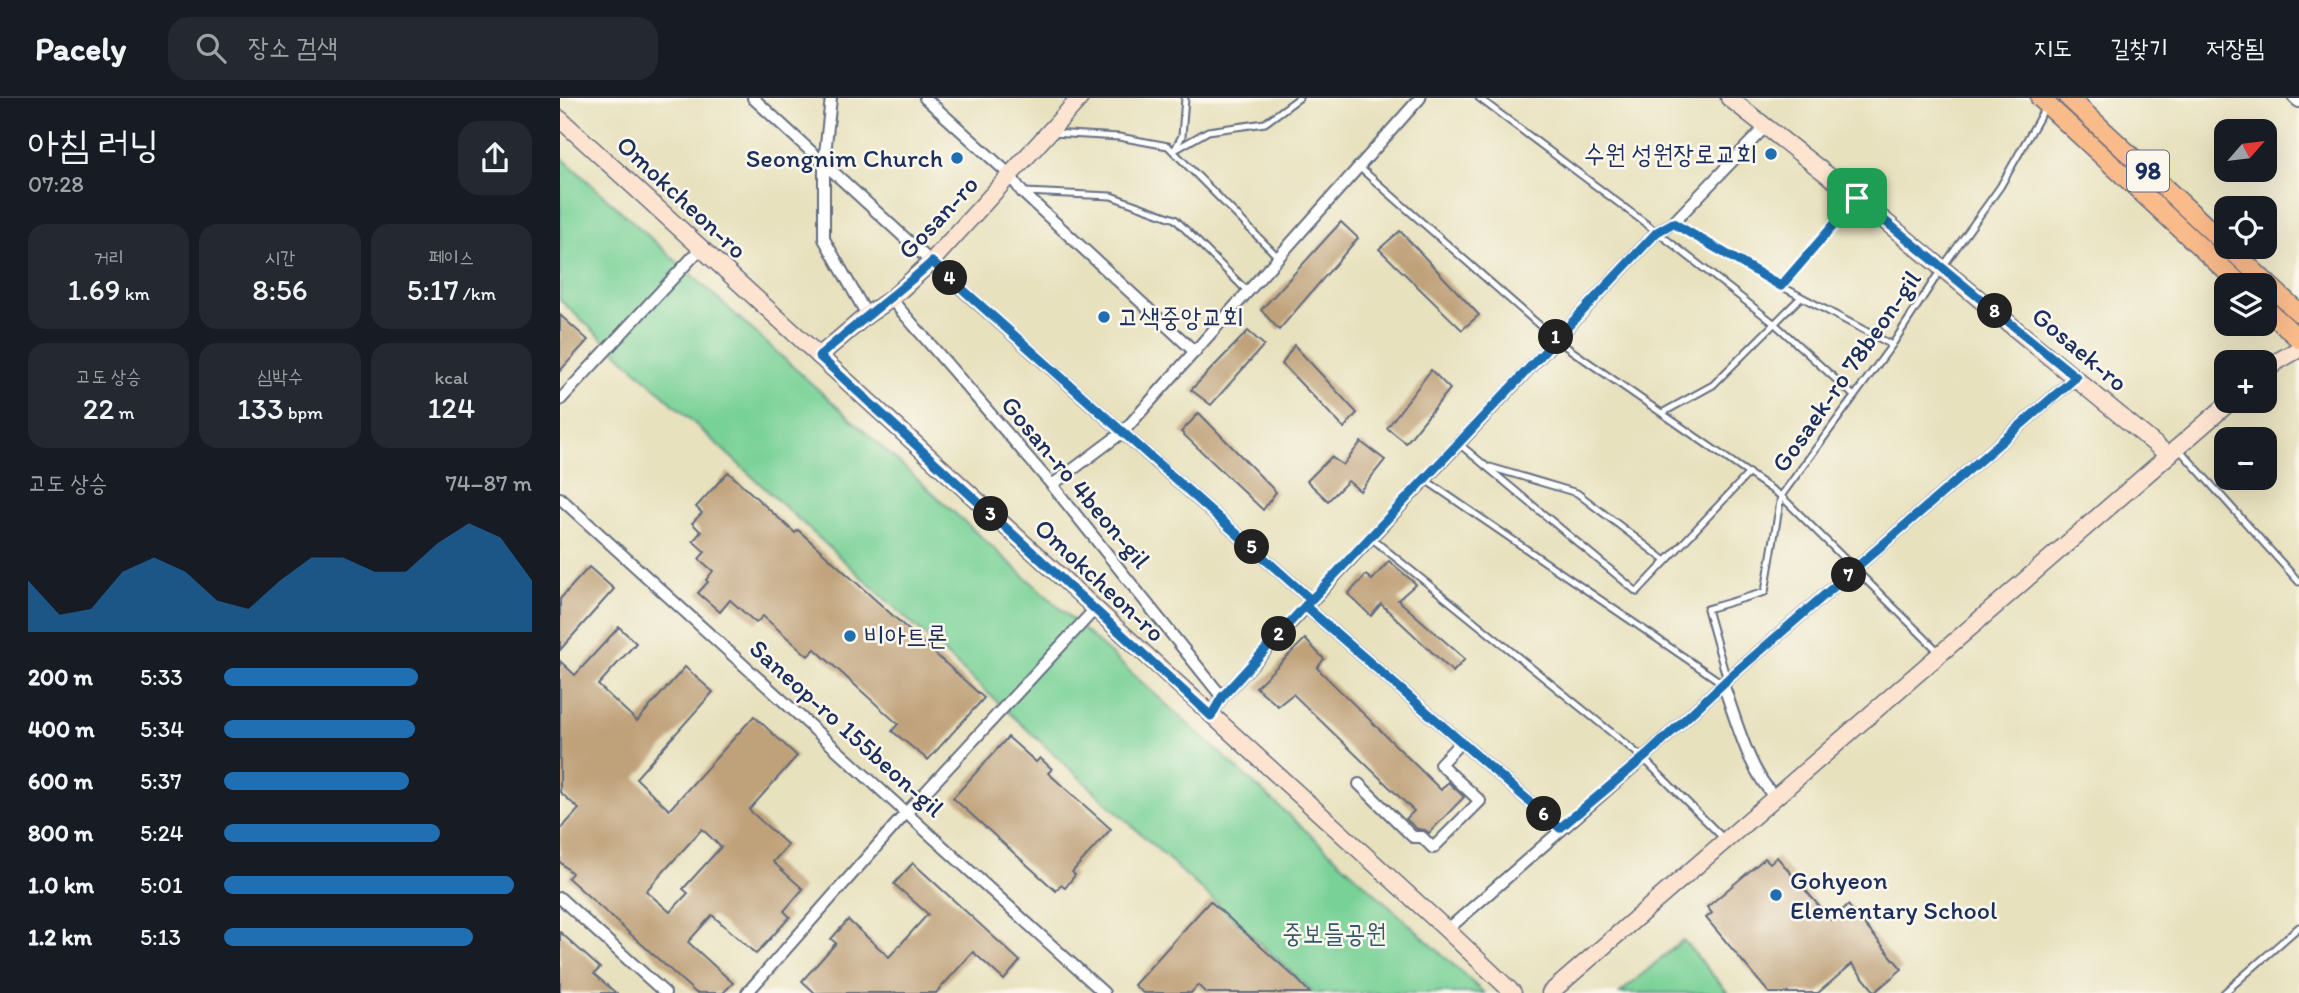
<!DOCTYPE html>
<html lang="ko">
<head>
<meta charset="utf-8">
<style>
	body { margin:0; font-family:Itim,"Poor Story",sans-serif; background:#242831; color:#f1f3f6; height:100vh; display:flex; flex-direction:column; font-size:26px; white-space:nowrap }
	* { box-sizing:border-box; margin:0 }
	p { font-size:23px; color:#9ea1a6 }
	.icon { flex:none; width:38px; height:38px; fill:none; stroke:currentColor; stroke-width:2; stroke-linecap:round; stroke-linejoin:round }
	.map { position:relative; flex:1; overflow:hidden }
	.details { display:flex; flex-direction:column; background:#171b24; width:560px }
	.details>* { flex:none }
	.needle { width:46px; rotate:62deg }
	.fabs { position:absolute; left:1654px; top:21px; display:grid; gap:14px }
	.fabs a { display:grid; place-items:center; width:63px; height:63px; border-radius:14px; background:#171b24; box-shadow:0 7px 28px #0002; font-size:35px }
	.pin { position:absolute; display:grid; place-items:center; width:60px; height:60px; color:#fff; margin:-30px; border-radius:14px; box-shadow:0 4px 10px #0006 }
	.km { position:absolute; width:35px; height:35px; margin:-18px; border-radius:50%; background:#222; color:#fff; font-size:19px; line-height:35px; text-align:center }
	.round { display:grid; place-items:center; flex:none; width:74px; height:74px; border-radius:21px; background:#242831 }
	.head { display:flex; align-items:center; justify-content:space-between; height:119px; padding:0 28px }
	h1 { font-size:38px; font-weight:600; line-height:52px }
	.stats { display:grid; grid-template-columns:repeat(3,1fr); gap:10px; height:119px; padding:7px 28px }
	.stats div { display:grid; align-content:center; border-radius:18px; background:#242831; text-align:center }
	.stats b { font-size:30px; font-weight:600 }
	.stats small { font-size:19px; font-weight:400 }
	.stats p { font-size:19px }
	.chart { height:196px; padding:14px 28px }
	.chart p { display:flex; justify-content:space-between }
	.chart svg { width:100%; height:126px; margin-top:7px; fill:#1f6fb2; opacity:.7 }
	ul { padding:0 28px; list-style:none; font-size:23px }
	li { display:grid; grid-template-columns:112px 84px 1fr; align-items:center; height:52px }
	li i { height:18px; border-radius:9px; background:#1f6fb2 }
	header { display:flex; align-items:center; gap:42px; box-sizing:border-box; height:98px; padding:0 35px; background:#171b24; border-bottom:2px solid #363941 }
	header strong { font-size:33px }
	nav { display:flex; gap:38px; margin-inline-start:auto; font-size:24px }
	.search { width:490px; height:63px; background:#242831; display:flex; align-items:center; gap:18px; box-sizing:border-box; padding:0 24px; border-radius:21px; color:#9ea1a6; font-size:26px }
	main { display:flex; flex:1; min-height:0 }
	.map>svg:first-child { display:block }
</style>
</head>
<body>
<header>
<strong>Pacely</strong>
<div class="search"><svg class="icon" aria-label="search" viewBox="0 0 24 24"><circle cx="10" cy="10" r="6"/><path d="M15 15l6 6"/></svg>장소 검색</div>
<nav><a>지도</a><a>길찾기</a><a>저장됨</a></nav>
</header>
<main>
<section class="details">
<div class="head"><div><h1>아침 러닝</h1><p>07:28</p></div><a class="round"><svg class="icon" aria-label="share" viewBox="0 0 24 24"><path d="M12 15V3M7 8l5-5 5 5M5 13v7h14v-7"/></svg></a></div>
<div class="stats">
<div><p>거리</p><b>1.69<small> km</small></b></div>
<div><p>시간</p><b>8:56</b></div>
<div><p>페이스</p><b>5:17<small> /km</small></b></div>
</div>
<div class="stats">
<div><p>고도 상승</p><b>22<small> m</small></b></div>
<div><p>심박수</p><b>133<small> bpm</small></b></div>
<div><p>kcal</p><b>124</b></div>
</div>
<div class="chart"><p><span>고도 상승</span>74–87 m</p>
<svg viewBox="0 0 160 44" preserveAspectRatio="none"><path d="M0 44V26L10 38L20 36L30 23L40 18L50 23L60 33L70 36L80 26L90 18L100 18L110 23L120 23L130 13L140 6L150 11L160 26V44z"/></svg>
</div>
<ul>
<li><b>200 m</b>5:33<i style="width:63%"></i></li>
<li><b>400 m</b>5:34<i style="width:62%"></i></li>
<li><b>600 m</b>5:37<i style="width:60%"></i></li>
<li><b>800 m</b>5:24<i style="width:70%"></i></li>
<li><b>1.0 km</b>5:01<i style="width:94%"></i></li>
<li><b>1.2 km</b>5:13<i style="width:81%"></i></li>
</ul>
</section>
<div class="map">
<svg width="1739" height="895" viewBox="0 0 1739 895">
	<rect width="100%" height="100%" fill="#fbf7ec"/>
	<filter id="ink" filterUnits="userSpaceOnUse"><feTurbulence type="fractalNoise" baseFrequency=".0143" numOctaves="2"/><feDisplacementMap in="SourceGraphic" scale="14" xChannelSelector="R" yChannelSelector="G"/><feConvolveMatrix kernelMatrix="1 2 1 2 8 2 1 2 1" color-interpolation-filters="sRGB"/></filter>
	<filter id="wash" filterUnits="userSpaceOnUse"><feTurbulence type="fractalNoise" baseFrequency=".00686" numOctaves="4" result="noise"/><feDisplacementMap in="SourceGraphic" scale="28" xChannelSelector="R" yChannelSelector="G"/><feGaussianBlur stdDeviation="1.57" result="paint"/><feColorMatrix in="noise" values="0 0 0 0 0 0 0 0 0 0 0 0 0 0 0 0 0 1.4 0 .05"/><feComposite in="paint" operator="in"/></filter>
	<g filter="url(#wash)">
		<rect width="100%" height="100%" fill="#e8e1be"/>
		<!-- green -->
		<g fill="#78d196" stroke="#4a807a" stroke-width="2">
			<polygon points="0,58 827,806 924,895 754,895 0,202"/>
			<polygon points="1123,842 1168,895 1060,895"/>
		</g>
		<g id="blocks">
			<!-- building -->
			<g fill="#c0a27a" fill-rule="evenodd">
				<polygon points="781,124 798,140 719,232 701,212"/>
				<polygon points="840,133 919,217 902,232 819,151"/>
				<polygon points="0,217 28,242 0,273"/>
				<polygon points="688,233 704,247 651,307 631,292"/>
				<polygon points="734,247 797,315 784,330 722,266"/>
				<polygon points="871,272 890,291 846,345 827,330"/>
				<polygon points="639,315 716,394 703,412 621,334"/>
				<polygon points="801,344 825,362 800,393 788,383 768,403 747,383 771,359 783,367"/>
				<polygon points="168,374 235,435 238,432 424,600 368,662 332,633 338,626 255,551 248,558 203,518 196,525 170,502 160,514 138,495 148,484 146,482 153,473 139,461 145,454 133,443 141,434 132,425 142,415 136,409"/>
				<polygon points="829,463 856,486 838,502 905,561 893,574 821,506 811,518 788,496 806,477 812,482"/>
				<polygon points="29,469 54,491 0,552 0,501"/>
				<path d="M59,529L76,545L38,587L77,623L125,569L153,594L76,680L109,712L194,618L237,658L189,712L228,747L213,764L243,791L224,813L230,819L196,856L152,817L128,844L173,885L163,895H136L8,780L12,775L0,764V732L19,711L0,694V563L15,577ZM142,731L161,749L123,791L128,795L110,814L86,793Z"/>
				<polygon points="745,541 764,561 757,570 881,692 888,684 904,699 869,735 865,732 857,731 846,721 854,713 733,596 718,608 696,589"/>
				<polygon points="448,639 476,664 480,660 492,671 488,675 551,731 512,774 515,777 505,790 501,787 496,793 393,700"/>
				<polygon points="1217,759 1271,822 1288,807 1342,871 1315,894 1292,866 1258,895 1209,895 1146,820 1152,815 1147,809 1205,760 1210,765"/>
				<polygon points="353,765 460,863 444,882 413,854 376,895 255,895 242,883 276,845 271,841 288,822 329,859 368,816 334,786"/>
				<polygon points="650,803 738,882 750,895 646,895 638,887 631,895 583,895 574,887"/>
				<polygon points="0,834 40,870 34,876 56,895 0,895"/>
			</g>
		</g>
	</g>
	<g filter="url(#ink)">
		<use href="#blocks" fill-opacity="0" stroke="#636d80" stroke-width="2"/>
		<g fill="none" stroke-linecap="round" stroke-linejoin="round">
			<!-- lane casing -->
			<g stroke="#636d80" stroke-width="9">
				<g id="lane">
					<polyline points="919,0 1097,134 1215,226 1294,298"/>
					<polyline points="492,35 559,39 608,48 718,159"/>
					<polyline points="615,51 622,38 625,0"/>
					<polyline points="613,53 648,33 705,25 739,0"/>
					<polyline points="799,69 995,241 1221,398 1380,555"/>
					<polyline points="465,94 551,98 615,121 687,193"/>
					<polyline points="1113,125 1221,188 1332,247"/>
					<polyline points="1221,188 1295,103"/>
					<polyline points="1102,315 1153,287 1241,199"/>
					<polyline points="898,345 1077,494 1189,375"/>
					<polyline points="1619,351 1739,484"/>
					<polyline points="930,369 1017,395 1106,463"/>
					<polyline points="864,381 1162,585"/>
					<polyline points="810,439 1083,660 1164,741"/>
					<polyline points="1167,582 1147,511 1205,494 1221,398 1332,247 1382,170 1440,89 1486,8"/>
					<polyline points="1664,895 1739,829"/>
				</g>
			</g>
			<!-- street casing -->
			<g stroke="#636d80" stroke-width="14">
				<g id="street">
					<polyline points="193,0 371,164 751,502"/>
					<polyline points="271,0 264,65 264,141 307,217"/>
					<polyline points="365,0 450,77 462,94 635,254"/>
					<polyline points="1734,0 1739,4"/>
					<polyline points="331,201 492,387 662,599"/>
					<polyline points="0,302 141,150"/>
					<polyline points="492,387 563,334 860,0"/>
					<polyline points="0,400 544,895"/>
					<polyline points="745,508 1000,730"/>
					<path d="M1163,586C1176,621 1189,674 1216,700"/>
					<polyline points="651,618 662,599 1097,134 1113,125 1205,29"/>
					<polyline points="799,686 853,739 862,739 873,750 920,703 880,666 901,644"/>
					<polyline points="0,800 105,895"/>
					<polyline points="887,832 1087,657 1170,579 1516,279"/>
					<polyline points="187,895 346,715 535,511"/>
				</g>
			</g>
			<!-- secondary casing -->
			<g stroke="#636d80" stroke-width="19">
				<g id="secondary">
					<polyline points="1169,0 1297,100 1608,357"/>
					<polyline points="0,21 887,832 953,895"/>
					<polyline points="259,258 307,217 331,201 371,164 520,0"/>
					<polyline points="1704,274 1718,263 1739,251"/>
					<polyline points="990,895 1671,303"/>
				</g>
			</g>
			<!-- primary casing -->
			<g stroke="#636d80" stroke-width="21">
				<g id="primary">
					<polyline points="1480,0 1681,187"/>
					<polyline points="1509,0 1666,147"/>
					<polyline points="1668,149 1739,215"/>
					<polyline points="1704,209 1739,241"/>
				</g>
			</g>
			<!-- lane -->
			<use href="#lane" stroke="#fff" stroke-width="5"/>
			<!-- street -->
			<use href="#street" stroke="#fff" stroke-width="10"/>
			<!-- secondary -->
			<use href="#secondary" stroke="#fde4d1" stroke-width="16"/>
			<!-- primary -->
			<use href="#primary" stroke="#fabb8b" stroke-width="18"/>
		</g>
	</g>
	<g fill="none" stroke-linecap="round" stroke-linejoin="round" filter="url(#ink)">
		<!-- route casing -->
		<g stroke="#fff" stroke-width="14">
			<path id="route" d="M1297,100L1221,188L1113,125L1097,134L751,502L745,508L662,599L651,618L259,258C296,226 335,197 372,164L751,502L745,508L1000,730L1087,657L1170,579L1516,279L1297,100"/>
		</g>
		<!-- route -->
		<use href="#route" stroke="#1f6fb2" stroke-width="9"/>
	</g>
	<!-- markers -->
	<g fill="#1f6fb2" stroke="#fbf7ec" stroke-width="2.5">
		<circle cx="1211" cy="56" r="7"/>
		<circle cx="397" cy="60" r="7"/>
		<circle cx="544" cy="219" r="7"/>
		<circle cx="290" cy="538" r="7"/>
		<circle cx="1216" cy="797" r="7"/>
	</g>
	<g text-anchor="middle" stroke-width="5" stroke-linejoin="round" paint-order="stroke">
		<!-- shield labels -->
		<rect fill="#fbf7ec" stroke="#5e6b89" stroke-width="2" x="1567" y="52.5" width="42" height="41" rx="5"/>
		<g font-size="24" font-weight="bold" fill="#1b2f5e">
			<text x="1588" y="81">98</text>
		</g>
		<!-- poi labels -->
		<g font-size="26" fill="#1b2f5e" stroke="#fbf7ec" text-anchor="start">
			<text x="1197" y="65" text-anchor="end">수원 성원장로교회</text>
			<text x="383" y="69" text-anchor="end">Seongnim Church</text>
			<text x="558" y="228">고색중앙교회</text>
			<text x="304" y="547">비아트론</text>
			<text x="1230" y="791">Gohyeon<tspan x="1230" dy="30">Elementary School</tspan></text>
		</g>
		<!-- street labels -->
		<g font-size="26" fill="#1b2f5e" stroke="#fbf7ec">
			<text transform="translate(122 99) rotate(43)" y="9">Omokcheon-ro</text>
			<text transform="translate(378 119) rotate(-47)" y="9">Gosan-ro</text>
			<text transform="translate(1520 251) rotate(40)" y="9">Gosaek-ro</text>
			<text transform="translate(1286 273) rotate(-55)" y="9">Gosaek-ro 78beon-gil</text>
			<text transform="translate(516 384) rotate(50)" y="9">Gosan-ro 4beon-gil</text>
			<text transform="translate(540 482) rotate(43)" y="9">Omokcheon-ro</text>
			<text transform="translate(287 630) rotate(42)" y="9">Saneop-ro 155beon-gil</text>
		</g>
		<!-- park labels -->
		<g font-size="26" fill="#32586c" stroke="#fbf7ec">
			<text x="774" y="844">중보들공원</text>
		</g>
	</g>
</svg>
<div class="fabs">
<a><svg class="needle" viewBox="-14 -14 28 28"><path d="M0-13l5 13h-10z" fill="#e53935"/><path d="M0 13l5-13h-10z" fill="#9ea1a6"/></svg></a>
<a><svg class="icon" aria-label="locate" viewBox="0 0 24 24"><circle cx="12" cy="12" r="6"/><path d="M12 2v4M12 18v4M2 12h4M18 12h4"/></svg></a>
<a><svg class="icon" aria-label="layers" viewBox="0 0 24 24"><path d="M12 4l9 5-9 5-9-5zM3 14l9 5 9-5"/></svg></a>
<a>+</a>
<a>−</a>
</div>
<div class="pin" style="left:1297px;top:100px;background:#1e9e55"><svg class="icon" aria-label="arrive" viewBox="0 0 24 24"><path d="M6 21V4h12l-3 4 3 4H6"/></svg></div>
<b class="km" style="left:996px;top:239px">1</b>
<b class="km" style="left:719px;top:536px">2</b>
<b class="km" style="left:431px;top:416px">3</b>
<b class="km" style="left:390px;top:180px">4</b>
<b class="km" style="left:692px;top:449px">5</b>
<b class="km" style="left:984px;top:716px">6</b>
<b class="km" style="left:1289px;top:477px">7</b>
<b class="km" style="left:1435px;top:213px">8</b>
</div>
</main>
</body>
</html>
